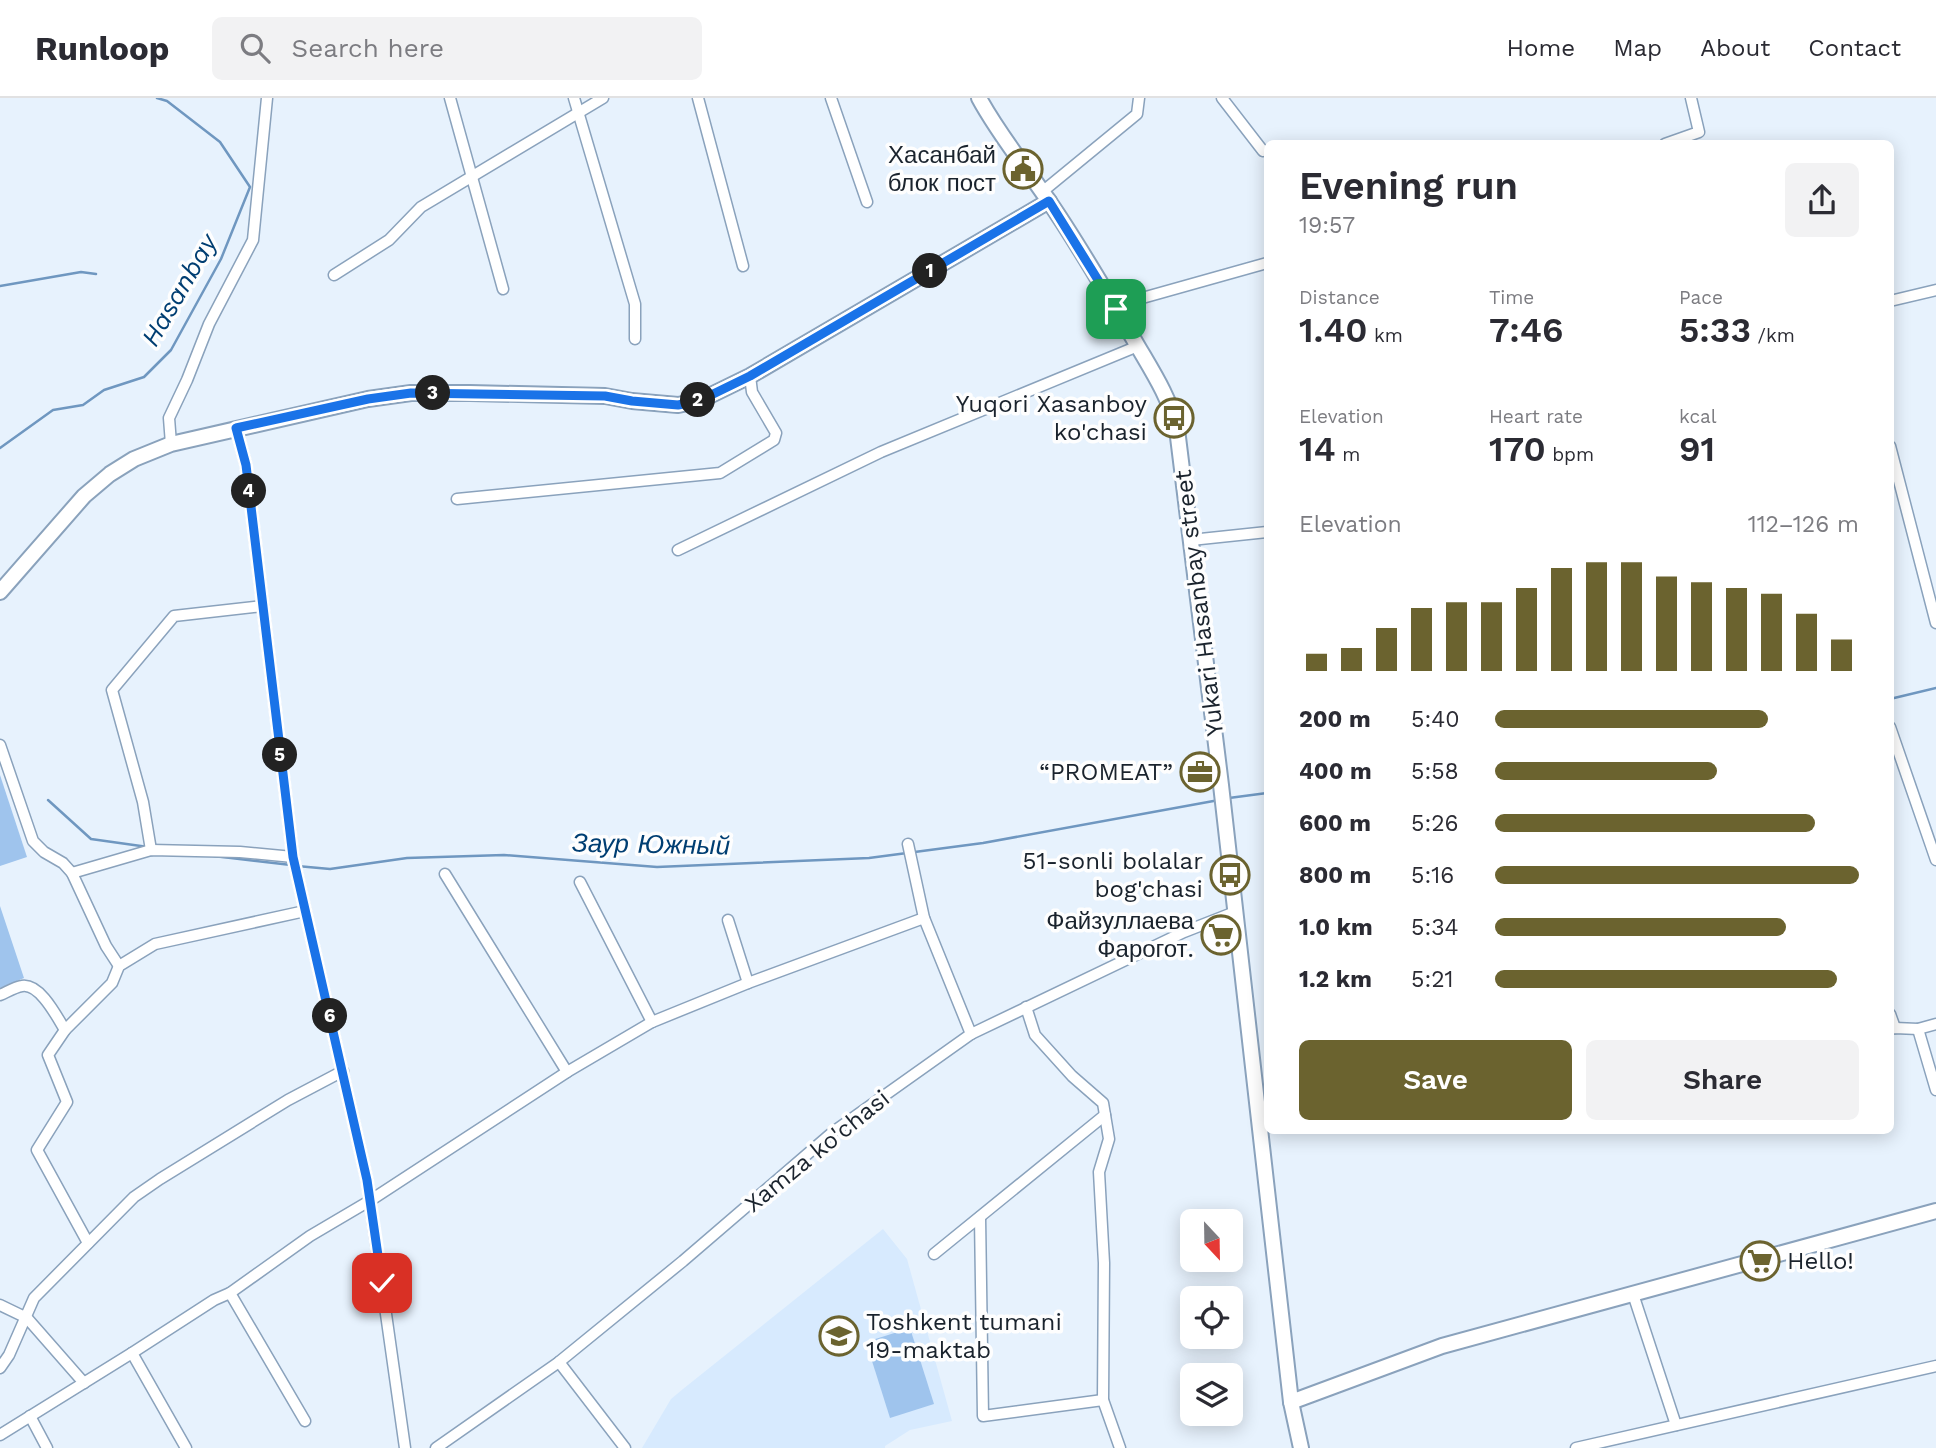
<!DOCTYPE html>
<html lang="en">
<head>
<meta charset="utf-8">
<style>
	body { margin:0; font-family:"Work Sans",sans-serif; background:#f2f2f3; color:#2b2b33; height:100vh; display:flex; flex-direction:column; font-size:26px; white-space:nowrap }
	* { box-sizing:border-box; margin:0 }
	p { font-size:23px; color:#7c7c81 }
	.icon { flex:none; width:38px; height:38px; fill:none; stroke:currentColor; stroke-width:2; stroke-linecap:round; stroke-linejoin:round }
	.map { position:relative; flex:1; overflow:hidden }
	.panel { position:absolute; left:1264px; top:42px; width:630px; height:994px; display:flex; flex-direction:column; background:#fff; border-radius:10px; box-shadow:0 4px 18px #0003 }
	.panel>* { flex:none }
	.needle { width:46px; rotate:158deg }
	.tools { position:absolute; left:1180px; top:1111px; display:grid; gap:14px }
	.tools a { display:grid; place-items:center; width:63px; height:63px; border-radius:10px; background:#fff; box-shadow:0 4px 18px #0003; font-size:35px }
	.pin { position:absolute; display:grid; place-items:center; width:60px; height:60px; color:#fff; margin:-30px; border-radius:14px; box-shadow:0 4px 10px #0006 }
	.km { position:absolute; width:35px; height:35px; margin:-18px; border-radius:50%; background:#222; color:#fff; font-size:19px; line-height:35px; text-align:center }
	.round { display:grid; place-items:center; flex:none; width:74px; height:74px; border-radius:10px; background:#f2f2f3 }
	.head { display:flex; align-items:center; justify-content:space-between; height:119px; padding:0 35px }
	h1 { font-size:38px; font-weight:600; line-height:52px }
	.figures { display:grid; grid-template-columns:repeat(3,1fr); gap:10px; height:119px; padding:7px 35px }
	.figures div { display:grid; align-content:center }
	.figures b { font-size:35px; font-weight:600 }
	.figures small { font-size:19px; font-weight:400 }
	.figures p { font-size:19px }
	.chart { height:196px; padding:14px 35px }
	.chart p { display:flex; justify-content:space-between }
	.chart svg { width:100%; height:126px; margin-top:7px; stroke:#6b632f; stroke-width:6 }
	.button { display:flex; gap:14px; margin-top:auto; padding:14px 35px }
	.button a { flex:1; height:80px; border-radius:10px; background:#6b632f; color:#fff; font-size:28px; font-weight:600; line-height:80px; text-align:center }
	.button a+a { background:#f2f2f3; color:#2b2b33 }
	ul { padding:0 35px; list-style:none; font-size:23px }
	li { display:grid; grid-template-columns:112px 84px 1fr; align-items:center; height:52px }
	li i { height:18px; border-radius:9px; background:#6b632f }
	header { display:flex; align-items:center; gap:42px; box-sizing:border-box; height:98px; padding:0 35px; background:#fff; border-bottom:2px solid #e1e1e2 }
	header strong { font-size:33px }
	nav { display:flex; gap:38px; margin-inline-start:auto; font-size:24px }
	.search { width:490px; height:63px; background:#f2f2f3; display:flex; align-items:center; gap:18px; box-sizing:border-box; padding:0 24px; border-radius:10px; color:#7c7c81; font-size:26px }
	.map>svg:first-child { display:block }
</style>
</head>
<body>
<header>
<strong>Runloop</strong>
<div class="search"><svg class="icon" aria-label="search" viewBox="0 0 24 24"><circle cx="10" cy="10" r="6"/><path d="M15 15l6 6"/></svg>Search here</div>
<nav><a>Home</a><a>Map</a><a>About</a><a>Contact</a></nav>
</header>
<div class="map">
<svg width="1936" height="1350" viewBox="0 0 1936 1350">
	<rect width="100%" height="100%" fill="#e7f2fd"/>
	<!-- built -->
	<polygon fill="#d7eafe" points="883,1131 907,1161 952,1323 910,1332 885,1348 885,1350 642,1350 671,1301 683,1291"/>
	<!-- green -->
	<g fill="#9fc4ed">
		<polygon points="0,677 27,759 0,768"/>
		<polygon points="0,808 24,880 0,890"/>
		<polygon points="910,1230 934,1306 890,1320 866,1244"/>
	</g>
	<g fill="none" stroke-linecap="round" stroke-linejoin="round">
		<!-- stream -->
		<g stroke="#6f97c0" stroke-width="2.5">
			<polyline points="0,188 81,174 96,176"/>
			<polyline points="0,350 53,312 83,307 104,292 144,279 171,252 221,161 250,89 220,44 167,3 157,0"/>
			<polyline points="1890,601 1936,590"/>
			<polyline points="1229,700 1267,695"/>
			<polyline points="48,702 91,741 148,749"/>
			<polyline points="214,758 291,767"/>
			<polyline points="297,768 330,771 407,760 504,757 657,769 869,760 983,745 1219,702"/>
		</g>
		<!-- street casing -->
		<g stroke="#8aa2bc" stroke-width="13">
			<g id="street">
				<polyline points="450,0 503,191"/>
				<polyline points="574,0 635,206 635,241"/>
				<polyline points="698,0 743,168"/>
				<polyline points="831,0 867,104"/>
				<polyline points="1222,0 1263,53"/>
				<polyline points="1665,46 1699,34 1691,0"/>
				<polyline points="1042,94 1137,16 1139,0"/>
				<polyline points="334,177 389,142 421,109 603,0"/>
				<polyline points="1890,203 1936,192"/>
				<polyline points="1116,211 1128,204 1267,165"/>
				<polyline points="236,330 246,367 293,759 367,1082 405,1350"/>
				<polyline points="171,346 169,320 187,282 209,226 253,142 267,0"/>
				<polyline points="1890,348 1936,525"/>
				<polyline points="457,401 720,375 774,342 776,335 752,294 750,278"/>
				<polyline points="1191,442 1267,434"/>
				<polyline points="678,452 881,354 1138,248"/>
				<polyline points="1890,629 1936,762"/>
				<polyline points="0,647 33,743 44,754 63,765 72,775 106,848 119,868"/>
				<polyline points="908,746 924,820 971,936"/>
				<polyline points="151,752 143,704 112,592 174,518 263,508"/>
				<polyline points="72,775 151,752 240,754 293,759"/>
				<polyline points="445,776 567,974"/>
				<polyline points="580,784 652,924"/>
				<polyline points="728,822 748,885"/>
				<path d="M0,897C7,894 15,889 22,888C40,885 57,919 65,932"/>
				<polyline points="1026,909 1035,937 1072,978 1103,1005 1109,1041 1099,1074 1104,1165 1103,1302 1120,1350"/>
				<polyline points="1890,916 1895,930"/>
				<polyline points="1890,931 1895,930 1918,931 1936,926"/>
				<polyline points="1918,931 1936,992"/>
				<polyline points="980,1119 983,1318 1103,1302"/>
				<polyline points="88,1145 37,1052 67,1004 48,957 65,932 112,885 119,868 155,846 305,813"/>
				<polyline points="934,1156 1105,1017"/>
				<polyline points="230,1195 305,1323"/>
				<polyline points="1633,1196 1676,1327"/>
				<polyline points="0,1207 27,1220 84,1285"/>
				<polyline points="132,1255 186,1350"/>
				<polyline points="559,1264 625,1350"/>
				<polyline points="0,1270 9,1257 34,1200 134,1099 160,1081 288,1002 343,973"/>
				<polyline points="30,1318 47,1350"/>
				<polyline points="0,1337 132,1255 214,1202 230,1195 310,1138 371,1102 567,974 652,924 748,885 924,820"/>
				<polyline points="436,1350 559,1264 683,1163 833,1034 971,936 1184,834 1235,814"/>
				<polyline points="1576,1350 1936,1268"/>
			</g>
		</g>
		<!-- secondary casing -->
		<g stroke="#8aa2bc" stroke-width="18">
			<g id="secondary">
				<path d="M979,0C999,37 1025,68 1048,102C1079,147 1106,194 1133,240C1150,270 1169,297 1177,331L1221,687L1291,1304L1301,1350"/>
				<polyline points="0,494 84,398 110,376 134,361 171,346 368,301 411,295 470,295 605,298 632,303 678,307 688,305 707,299 750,278 1049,103"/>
				<polyline points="1291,1304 1442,1248 1936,1113"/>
			</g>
		</g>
		<!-- street -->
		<use href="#street" stroke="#fff" stroke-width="10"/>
		<!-- secondary -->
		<use href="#secondary" stroke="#fff" stroke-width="14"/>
	</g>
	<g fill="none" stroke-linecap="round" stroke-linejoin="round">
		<!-- route casing -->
		<g stroke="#fff" stroke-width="14">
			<polyline id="route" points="382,1185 367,1082 293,759 246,367 236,330 368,301 411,295 605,298 632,303 678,307 688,305 707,299 750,278 1049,103 1116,211"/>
		</g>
		<!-- route -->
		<use href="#route" stroke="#1a73e8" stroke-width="9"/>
	</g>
	<!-- icons -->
	<defs>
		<g id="civic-ring" transform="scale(2.0125)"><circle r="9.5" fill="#fefefe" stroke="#6b632f" stroke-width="1.5"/><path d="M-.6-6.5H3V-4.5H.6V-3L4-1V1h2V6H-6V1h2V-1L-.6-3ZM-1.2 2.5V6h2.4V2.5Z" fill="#6b632f"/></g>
		<g id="bus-ring" transform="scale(2.0125)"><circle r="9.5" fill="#fefefe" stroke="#6b632f" stroke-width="1.5"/><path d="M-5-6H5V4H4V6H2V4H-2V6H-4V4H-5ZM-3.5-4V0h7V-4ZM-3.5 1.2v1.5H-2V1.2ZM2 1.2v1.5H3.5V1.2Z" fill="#6b632f"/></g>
		<g id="office-ring" transform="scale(2.0125)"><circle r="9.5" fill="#fefefe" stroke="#6b632f" stroke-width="1.5"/><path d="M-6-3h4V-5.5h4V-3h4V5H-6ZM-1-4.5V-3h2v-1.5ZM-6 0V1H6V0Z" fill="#6b632f"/></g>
		<g id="supermarket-ring" transform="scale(2.0125)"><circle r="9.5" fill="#fefefe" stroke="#6b632f" stroke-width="1.5"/><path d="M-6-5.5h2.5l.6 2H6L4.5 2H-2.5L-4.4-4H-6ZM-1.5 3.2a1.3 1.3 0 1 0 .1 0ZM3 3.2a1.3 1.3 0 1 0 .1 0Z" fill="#6b632f"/></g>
		<g id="school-ring" transform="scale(2.0125)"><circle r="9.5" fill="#fefefe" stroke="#6b632f" stroke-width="1.5"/><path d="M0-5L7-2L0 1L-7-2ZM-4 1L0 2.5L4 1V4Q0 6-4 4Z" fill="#6b632f"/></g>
	</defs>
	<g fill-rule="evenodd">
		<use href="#civic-ring" x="1023" y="71"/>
		<use href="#bus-ring" x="1174" y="320"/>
		<use href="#office-ring" x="1200" y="674"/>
		<use href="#bus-ring" x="1230" y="777"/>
		<use href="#supermarket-ring" x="1221" y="837"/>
		<use href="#supermarket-ring" x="1760" y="1163"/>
		<use href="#school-ring" x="839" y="1238"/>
	</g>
	<g text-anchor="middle" stroke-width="7" stroke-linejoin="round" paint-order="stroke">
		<!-- poi labels -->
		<g font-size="24" fill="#1a232d" stroke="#fefefe" text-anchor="end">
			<text x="996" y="65">Хасанбай<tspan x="996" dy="28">блок пост</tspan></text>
			<text x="1147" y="314">Yuqori Xasanboy<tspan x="1147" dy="28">ko'chasi</tspan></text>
			<text x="1173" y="682">“PROMEAT”</text>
			<text x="1203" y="771">51-sonli bolalar<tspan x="1203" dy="28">bog'chasi</tspan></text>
			<text x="1194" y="831">Файзуллаева<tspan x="1194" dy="28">Фарогот.</tspan></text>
			<text x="1787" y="1171" text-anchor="start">Hello!</text>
			<text x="866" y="1232" text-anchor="start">Toshkent tumani<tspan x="866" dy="28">19-maktab</tspan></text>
		</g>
		<!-- street labels -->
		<g font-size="24" fill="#1a232d" stroke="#fefefe">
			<text transform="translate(1199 505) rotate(-97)" y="8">Yukari Hasanbay street</text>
			<text transform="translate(817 1053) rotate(-39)" y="8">Xamza ko'chasi</text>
		</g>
		<!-- water labels -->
		<g font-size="26" font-style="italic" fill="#003e72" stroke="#fefefe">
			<text transform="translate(179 192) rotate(-60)" y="9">Hasanbay</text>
			<text transform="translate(651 746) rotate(1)" y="9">Заур Южный</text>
		</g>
	</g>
</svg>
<div class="tools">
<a><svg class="needle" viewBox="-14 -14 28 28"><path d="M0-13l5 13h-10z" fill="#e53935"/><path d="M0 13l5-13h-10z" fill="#7c7c81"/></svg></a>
<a><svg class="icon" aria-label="locate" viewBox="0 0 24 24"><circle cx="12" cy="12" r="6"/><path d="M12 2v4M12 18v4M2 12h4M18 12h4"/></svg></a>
<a><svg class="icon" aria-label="layers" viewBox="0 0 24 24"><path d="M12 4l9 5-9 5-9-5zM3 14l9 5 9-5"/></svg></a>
</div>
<div class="pin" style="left:1116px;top:211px;background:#1e9e55"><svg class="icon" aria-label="arrive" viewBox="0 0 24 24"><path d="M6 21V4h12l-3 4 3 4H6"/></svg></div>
<div class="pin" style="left:382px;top:1185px;background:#d93025"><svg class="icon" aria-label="check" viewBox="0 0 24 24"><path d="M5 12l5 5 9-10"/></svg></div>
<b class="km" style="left:930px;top:173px">1</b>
<b class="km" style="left:698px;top:302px">2</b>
<b class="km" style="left:433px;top:295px">3</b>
<b class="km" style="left:249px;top:393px">4</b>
<b class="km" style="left:280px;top:657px">5</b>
<b class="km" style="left:330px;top:918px">6</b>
<section class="panel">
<div class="head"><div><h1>Evening run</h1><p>19:57</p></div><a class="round"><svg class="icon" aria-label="share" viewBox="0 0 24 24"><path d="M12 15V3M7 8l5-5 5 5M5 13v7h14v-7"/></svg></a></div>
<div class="figures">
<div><p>Distance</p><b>1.40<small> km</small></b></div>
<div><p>Time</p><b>7:46</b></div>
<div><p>Pace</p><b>5:33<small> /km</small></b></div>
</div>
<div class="figures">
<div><p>Elevation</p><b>14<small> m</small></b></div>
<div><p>Heart rate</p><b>170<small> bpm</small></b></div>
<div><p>kcal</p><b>91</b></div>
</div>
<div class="chart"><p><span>Elevation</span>112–126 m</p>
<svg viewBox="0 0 160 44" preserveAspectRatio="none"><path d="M5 44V38M15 44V36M25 44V29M35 44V22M45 44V20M55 44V20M65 44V15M75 44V8M85 44V6M95 44V6M105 44V11M115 44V13M125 44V15M135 44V17M145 44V24M155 44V33"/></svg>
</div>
<ul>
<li><b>200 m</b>5:40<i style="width:75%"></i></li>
<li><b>400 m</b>5:58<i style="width:61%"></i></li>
<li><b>600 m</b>5:26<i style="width:88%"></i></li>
<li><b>800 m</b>5:16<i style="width:100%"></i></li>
<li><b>1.0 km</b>5:34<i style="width:80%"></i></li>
<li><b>1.2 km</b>5:21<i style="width:94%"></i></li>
</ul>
<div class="button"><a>Save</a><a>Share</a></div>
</section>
</div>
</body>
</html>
